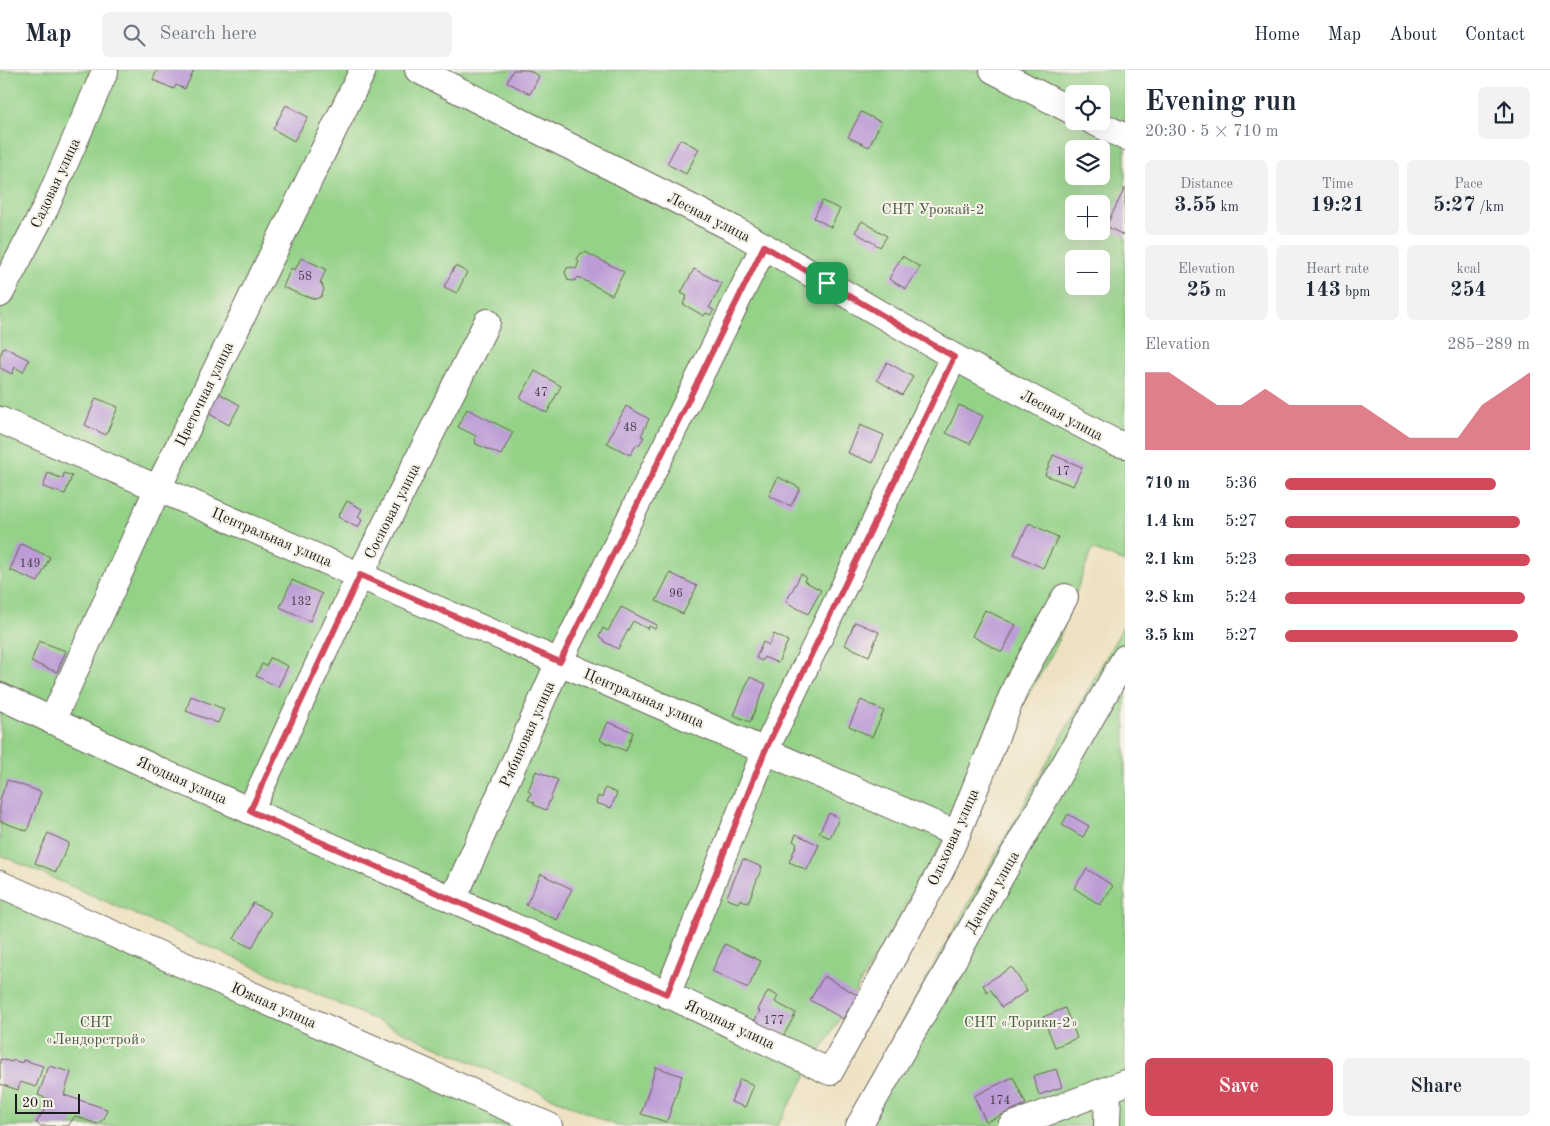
<!DOCTYPE html>
<html lang="en">
<head>
<meta charset="utf-8">
<style>
	body { margin:0; font-family:"Old Standard TT",serif; background:#f2f2f3; color:#1f2937; height:100vh; display:flex; flex-direction:column; font-size:19px; white-space:nowrap }
	* { box-sizing:border-box; margin:0 }
	p { font-size:16px; color:#747a83 }
	.icon { flex:none; width:28px; height:28px; fill:none; stroke:currentColor; stroke-width:2; stroke-linecap:round; stroke-linejoin:round }
	.map { position:relative; flex:1; overflow:hidden }
	.side { display:flex; flex-direction:column; background:#fff; width:425px }
	.side>* { flex:none }
	.fabs { position:absolute; left:1065px; top:15px; display:grid; gap:10px }
	.fabs a { display:grid; place-items:center; width:45px; height:45px; border-radius:8px; background:#fff; box-shadow:0 5px 20px #0002; font-size:25px }
	.scale { position:absolute; left:15px; bottom:12px; width:65px; box-sizing:border-box; padding-left:5px; border:2px solid #1c1c1c; border-top:0; font-size:14px; line-height:18px; white-space:nowrap; color:#1c1c1c; -webkit-text-stroke:4px #f7f3e8; paint-order:stroke }
	.pin { position:absolute; display:grid; place-items:center; width:42px; height:42px; color:#fff; margin:-21px; border-radius:10px; box-shadow:0 2px 8px #0006 }
	.round { display:grid; place-items:center; flex:none; width:52px; height:52px; border-radius:8px; background:#f2f2f3 }
	.overview { display:flex; align-items:center; justify-content:space-between; height:85px; padding:0 20px }
	h1 { font-size:28px; font-weight:800; line-height:38px }
	.metrics { display:grid; grid-template-columns:repeat(3,1fr); gap:8px; height:85px; padding:5px 20px }
	.metrics div { display:grid; align-content:center; border-radius:8px; background:#f2f2f3; text-align:center }
	.metrics b { font-size:21px; font-weight:800 }
	.metrics small { font-size:14px; font-weight:400 }
	.metrics p { font-size:14px }
	.chart { height:140px; padding:10px 20px }
	.chart p { display:flex; justify-content:space-between }
	.chart svg { width:100%; height:90px; margin-top:5px; fill:#d1495b; opacity:.7 }
	.action { display:flex; gap:10px; margin-top:auto; padding:10px 20px }
	.action a { flex:1; height:58px; border-radius:8px; background:#d1495b; color:#fff; font-size:20px; font-weight:800; line-height:58px; text-align:center }
	.action a+a { background:#f2f2f3; color:#1f2937 }
	ul { padding:0 20px; list-style:none; font-size:16px }
	li { display:grid; grid-template-columns:80px 60px 1fr; align-items:center; height:38px }
	li i { height:12px; border-radius:6px; background:#d1495b }
	header { display:flex; align-items:center; gap:30px; box-sizing:border-box; height:70px; padding:0 25px; background:#fff; border-bottom:1px solid #e0e1e3 }
	header strong { font-size:24px }
	nav { display:flex; gap:28px; margin-inline-start:auto; font-size:18px }
	.search { width:350px; height:45px; background:#f2f2f3; display:flex; align-items:center; gap:12px; box-sizing:border-box; padding:0 18px; border-radius:8px; color:#747a83; font-size:19px }
	main { display:flex; flex:1; min-height:0 }
	.map>svg:first-child { display:block }
</style>
</head>
<body>
<header>
<strong>Map</strong>
<div class="search"><svg class="icon" aria-label="search" viewBox="0 0 24 24"><circle cx="10" cy="10" r="6"/><path d="M15 15l6 6"/></svg>Search here</div>
<nav><a>Home</a><a>Map</a><a>About</a><a>Contact</a></nav>
</header>
<main>
<div class="map">
<svg width="1125" height="1056" viewBox="0 0 1125 1056">
	<rect width="100%" height="100%" fill="#f7f3e8"/>
	<filter id="ink" filterUnits="userSpaceOnUse"><feTurbulence type="fractalNoise" baseFrequency=".02" numOctaves="2"/><feDisplacementMap in="SourceGraphic" scale="10" xChannelSelector="R" yChannelSelector="G"/><feConvolveMatrix kernelMatrix="1 2 1 2 8 2 1 2 1" color-interpolation-filters="sRGB"/></filter>
	<filter id="wash" filterUnits="userSpaceOnUse"><feTurbulence type="fractalNoise" baseFrequency=".0096" numOctaves="4" result="noise"/><feDisplacementMap in="SourceGraphic" scale="20" xChannelSelector="R" yChannelSelector="G"/><feGaussianBlur stdDeviation="1.12" result="paint"/><feColorMatrix in="noise" values="0 0 0 0 0 0 0 0 0 0 0 0 0 0 0 0 0 1.4 0 .05"/><feComposite in="paint" operator="in"/></filter>
	<g filter="url(#wash)">
		<rect width="100%" height="100%" fill="#eee1c1"/>
		<!-- green -->
		<g fill="#94d288" stroke="#587752" fill-rule="evenodd">
			<path d="M0,0H1125V492L1092,479L1056,577L777,1056H617L0,785ZM1074,24H1101V51H1074ZM1074,79H1101V106H1074ZM1074,134H1101V161H1074ZM1074,189H1101V216H1074Z"/>
			<polygon points="1125,553 1125,1056 844,1056"/>
			<polygon points="0,814 549,1056 0,1056"/>
		</g>
		<g id="blocks">
			<!-- building -->
			<g fill="#bc9bd6">
				<polygon points="157,0 194,0 185,19 176,15 174,19 153,10"/>
				<polygon points="513,0 528,0 539,6 530,24 507,12"/>
				<polygon points="286,35 308,47 294,71 273,59"/>
				<polygon points="861,42 881,52 869,77 848,67"/>
				<polygon points="680,69 699,79 686,104 667,94"/>
				<polygon points="1125,118 1125,166 1106,156"/>
				<polygon points="822,131 840,139 831,157 814,148"/>
				<polygon points="862,151 887,166 880,177 855,162"/>
				<polygon points="585,182 624,202 612,225 578,207 576,210 572,211 568,210 565,202 567,198 572,197 576,199 579,192 577,189 580,184"/>
				<polygon points="902,186 920,197 906,219 889,209"/>
				<polygon points="301,188 326,199 320,213 322,214 324,220 321,227 315,229 307,226 306,227 283,217 291,198 295,200"/>
				<polygon points="455,196 467,202 457,223 444,217"/>
				<polygon points="694,199 722,214 709,238 714,240 711,245 706,243 704,246 683,234 687,226 681,223"/>
				<polygon points="4,277 29,290 23,302 15,297 12,304 0,298 0,285"/>
				<polygon points="887,292 913,307 902,325 877,310"/>
				<polygon points="535,301 561,316 547,343 520,328"/>
				<polygon points="217,322 240,335 229,355 206,342"/>
				<polygon points="96,328 118,337 106,365 85,355"/>
				<polygon points="959,335 983,346 970,374 946,363"/>
				<polygon points="626,336 649,349 641,366 644,367 639,375 637,374 630,385 607,373"/>
				<polygon points="467,339 513,362 501,385 476,374 475,369 476,366 458,357"/>
				<polygon points="860,355 884,365 873,393 848,383"/>
				<polygon points="1053,385 1082,397 1073,416 1045,405"/>
				<polygon points="48,403 63,409 64,403 72,406 65,424 43,417"/>
				<polygon points="778,407 800,418 791,436 769,426"/>
				<polygon points="347,431 362,439 358,447 362,450 358,458 338,447"/>
				<polygon points="1029,453 1058,467 1043,498 1014,484"/>
				<polygon points="21,474 50,487 38,512 10,500"/>
				<polygon points="670,503 697,516 683,544 656,531"/>
				<polygon points="801,504 806,507 804,511 821,520 808,544 786,532"/>
				<polygon points="292,510 322,524 310,551 280,537"/>
				<polygon points="621,537 657,555 655,559 649,556 648,559 633,551 618,579 603,571 604,570 599,567 603,558 608,561"/>
				<polygon points="985,540 1016,555 1002,582 972,566"/>
				<polygon points="855,552 879,562 869,586 845,575"/>
				<polygon points="774,564 788,571 778,593 764,587 762,591 756,588 763,572 769,575"/>
				<polygon points="39,571 66,581 57,602 31,592"/>
				<polygon points="270,588 288,596 278,617 256,606 262,594 266,596"/>
				<polygon points="750,607 766,614 750,652 734,645"/>
				<polygon points="191,626 224,639 218,653 186,641"/>
				<polygon points="861,630 884,641 872,667 849,656"/>
				<polygon points="608,652 633,662 626,681 600,670"/>
				<polygon points="536,701 558,710 546,740 534,735 535,733 528,730 531,723 528,721"/>
				<polygon points="7,710 41,722 27,761 0,751 0,730"/>
				<polygon points="605,718 617,723 611,738 596,733 598,726 602,728"/>
				<polygon points="829,743 839,748 830,768 819,763"/>
				<polygon points="1068,744 1089,756 1083,767 1062,755"/>
				<polygon points="48,763 69,773 56,802 35,793"/>
				<polygon points="796,764 819,775 807,800 789,792 797,774 793,771"/>
				<polygon points="743,789 762,797 748,833 740,829 738,833 727,829 728,824"/>
				<polygon points="1087,799 1113,816 1100,835 1074,818"/>
				<polygon points="541,804 572,819 557,850 526,835"/>
				<polygon points="253,833 271,842 252,878 234,869"/>
				<polygon points="725,874 761,891 748,918 712,901"/>
				<polygon points="1012,897 1027,921 1002,937 991,920 987,922 983,915"/>
				<polygon points="824,906 857,925 843,949 810,930"/>
				<polygon points="768,921 778,926 775,932 796,943 780,972 751,957 760,941 758,940"/>
				<polygon points="1065,938 1077,968 1055,977 1043,947"/>
				<polygon points="0,989 12,992 13,990 22,993 23,990 43,996 36,1017 20,1012 18,1020 0,1014"/>
				<polygon points="49,996 71,1002 64,1025 107,1039 104,1049 97,1054 75,1046 68,1056 40,1056 36,1053 51,1030 38,1025"/>
				<polygon points="656,997 682,1006 667,1052 641,1044"/>
				<polygon points="1056,999 1062,1017 1039,1025 1033,1006"/>
				<polygon points="1013,1007 1026,1034 986,1052 974,1026"/>
				<polygon points="740,1009 754,1015 745,1037 731,1032"/>
			</g>
		</g>
	</g>
	<g filter="url(#ink)">
		<use href="#blocks" fill-opacity="0" stroke="#666156" stroke-width="1"/>
		<g fill="none" stroke-linecap="round" stroke-linejoin="round">
			<!-- minor casing -->
			<g stroke="#666156" stroke-width="28">
				<g id="minor">
					<polyline points="418,0 736,160 954,287 1114,372 1125,375"/>
					<polyline points="993,0 1074,42"/>
					<polyline points="1092,51 1125,67"/>
					<polyline points="0,224 45,139 105,1"/>
					<polyline points="0,350 957,764"/>
					<polyline points="0,626 162,702 661,921 830,1002 941,800 957,764 1016,616 1065,527"/>
					<polyline points="52,651 158,418 363,0"/>
					<polyline points="250,741 360,505 487,252"/>
					<polyline points="0,814 549,1056"/>
					<polyline points="453,830 559,592 764,176"/>
					<polyline points="667,925 765,681 954,287"/>
					<polyline points="859,1056 1125,588"/>
					<polyline points="1011,1056 1125,1013"/>
					<polyline points="1107,1056 1108,1020"/>
				</g>
			</g>
			<!-- minor -->
			<use href="#minor" stroke="#fff" stroke-width="26"/>
		</g>
	</g>
	<g fill="none" stroke-linecap="round" stroke-linejoin="round" filter="url(#ink)">
		<!-- route casing -->
		<g stroke="#fff" stroke-width="10">
			<polygon id="route" points="764,176 954,287 765,681 667,924 250,741 360,505 560,592"/>
		</g>
		<!-- route -->
		<use href="#route" stroke="#d1495b" stroke-width="6"/>
	</g>
	<g text-anchor="middle" stroke-width="4" stroke-linejoin="round" paint-order="stroke">
		<!-- number labels -->
		<g font-size="12" fill="#443c4a">
			<text x="305" y="210">58</text>
			<text x="541" y="326">47</text>
			<text x="630" y="361">48</text>
			<text x="1063" y="405">17</text>
			<text x="30" y="497">149</text>
			<text x="676" y="527">96</text>
			<text x="301" y="535">132</text>
			<text x="774" y="954">177</text>
			<text x="1000" y="1034">174</text>
		</g>
		<!-- street labels -->
		<g font-size="15" fill="#1c1c1c" stroke="#f7f3e8">
			<text transform="translate(55 113) rotate(-65)" y="5">Садовая улица</text>
			<text transform="translate(709 147) rotate(27)" y="5">Лесная улица</text>
			<text transform="translate(204 324) rotate(-64)" y="5">Цветочная улица</text>
			<text transform="translate(1062 345) rotate(28)" y="5">Лесная улица</text>
			<text transform="translate(392 441) rotate(-63)" y="5">Сосновая улица</text>
			<text transform="translate(272 467) rotate(23)" y="5">Центральная улица</text>
			<text transform="translate(644 628) rotate(23)" y="5">Центральная улица</text>
			<text transform="translate(527 664) rotate(-66)" y="5">Рябиновая улица</text>
			<text transform="translate(182 710) rotate(24)" y="5">Ягодная улица</text>
			<text transform="translate(953 767) rotate(-66)" y="5">Ольховая улица</text>
			<text transform="translate(992 822) rotate(-60)" y="5">Дачная улица</text>
			<text transform="translate(274 935) rotate(24)" y="5">Южная улица</text>
			<text transform="translate(730 954) rotate(25)" y="5">Ягодная улица</text>
		</g>
		<!-- park labels -->
		<g font-size="15" fill="#465c42" stroke="#f7f3e8">
			<text x="933" y="144">СНТ Урожай-2</text>
			<text x="96" y="957">СНТ<tspan x="96" dy="17">«Лендорстрой»</tspan></text>
			<text x="1021" y="957">СНТ «Торики-2»</text>
		</g>
	</g>
</svg>
<div class="fabs">
<a><svg class="icon" aria-label="locate" viewBox="0 0 24 24"><circle cx="12" cy="12" r="6"/><path d="M12 2v4M12 18v4M2 12h4M18 12h4"/></svg></a>
<a><svg class="icon" aria-label="layers" viewBox="0 0 24 24"><path d="M12 4l9 5-9 5-9-5zM3 14l9 5 9-5"/></svg></a>
<a>+</a>
<a>−</a>
</div>
<div class="scale">20 m</div>
<div class="pin" style="left:827px;top:213px;background:#1e9e55"><svg class="icon" aria-label="arrive" viewBox="0 0 24 24"><path d="M6 21V4h12l-3 4 3 4H6"/></svg></div>
</div>
<section class="side">
<div class="overview"><div><h1>Evening run</h1><p>20:30 · 5 × 710 m</p></div><a class="round"><svg class="icon" aria-label="share" viewBox="0 0 24 24"><path d="M12 15V3M7 8l5-5 5 5M5 13v7h14v-7"/></svg></a></div>
<div class="metrics">
<div><p>Distance</p><b>3.55<small> km</small></b></div>
<div><p>Time</p><b>19:21</b></div>
<div><p>Pace</p><b>5:27<small> /km</small></b></div>
</div>
<div class="metrics">
<div><p>Elevation</p><b>25<small> m</small></b></div>
<div><p>Heart rate</p><b>143<small> bpm</small></b></div>
<div><p>kcal</p><b>254</b></div>
</div>
<div class="chart"><p><span>Elevation</span>285–289 m</p>
<svg viewBox="0 0 160 44" preserveAspectRatio="none"><path d="M0 44V6L10 6L20 14L30 22L40 22L50 14L60 22L70 22L80 22L90 22L100 30L110 38L120 38L130 38L140 22L150 14L160 6V44z"/></svg>
</div>
<ul>
<li><b>710 m</b>5:36<i style="width:86%"></i></li>
<li><b>1.4 km</b>5:27<i style="width:96%"></i></li>
<li><b>2.1 km</b>5:23<i style="width:100%"></i></li>
<li><b>2.8 km</b>5:24<i style="width:98%"></i></li>
<li><b>3.5 km</b>5:27<i style="width:95%"></i></li>
</ul>
<div class="action"><a>Save</a><a>Share</a></div>
</section>
</main>
</body>
</html>
